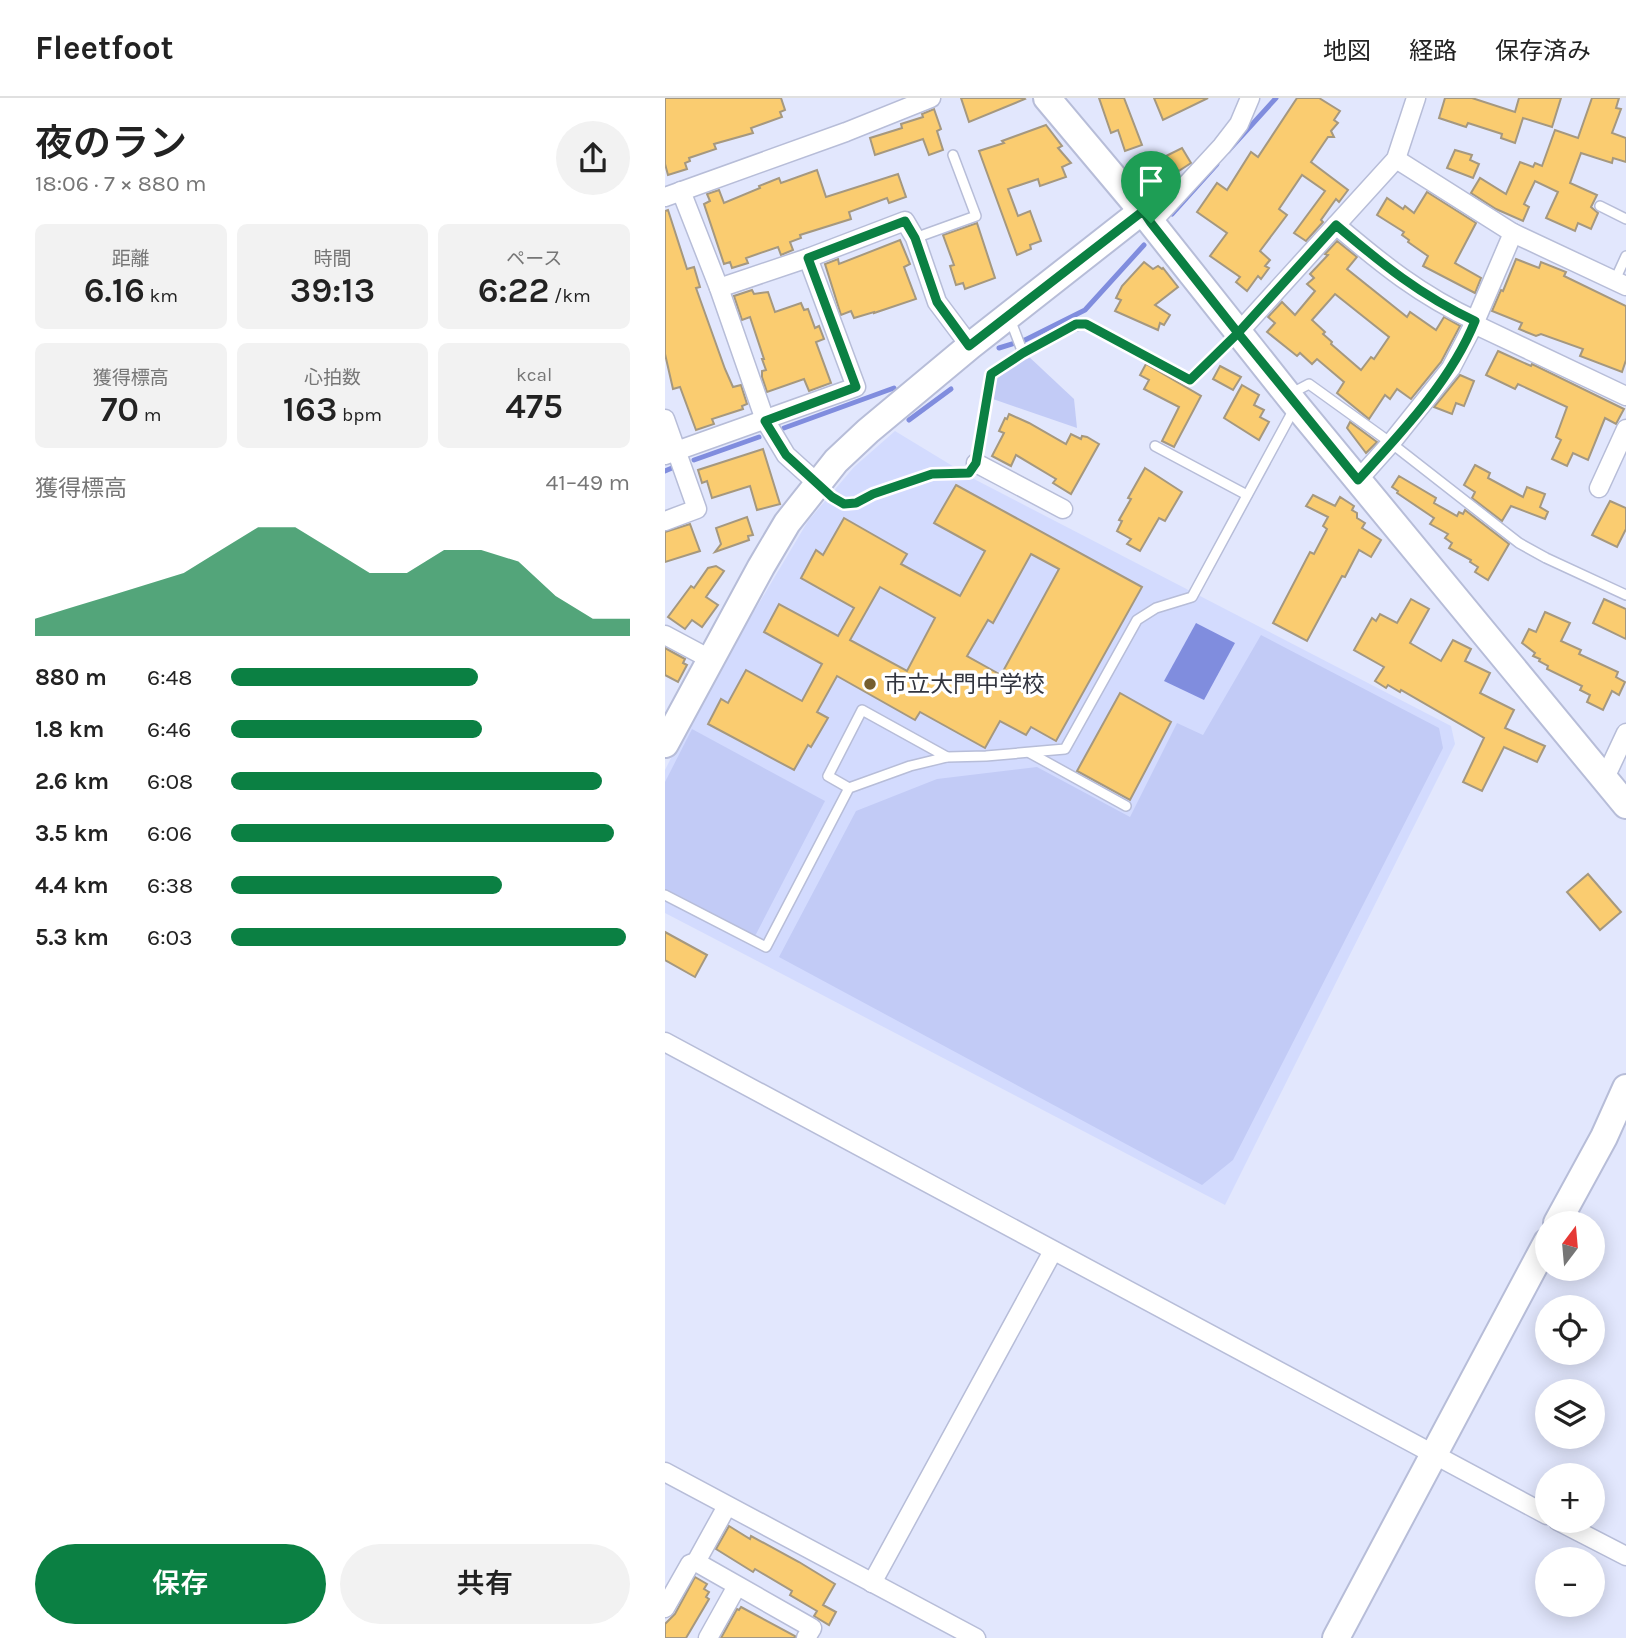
<!DOCTYPE html>
<html lang="ja">
<head>
<meta charset="utf-8">
<style>
	body { margin:0; font-family:Karla,"Noto Sans JP",sans-serif; background:#f2f2f2; color:#222; height:100vh; display:flex; flex-direction:column; font-size:26px; white-space:nowrap }
	* { box-sizing:border-box; margin:0 }
	p { font-size:23px; color:#767676 }
	.icon { flex:none; width:38px; height:38px; fill:none; stroke:currentColor; stroke-width:2; stroke-linecap:round; stroke-linejoin:round }
	.map { position:relative; flex:1; overflow:hidden }
	.details { display:flex; flex-direction:column; background:#fff; width:665px }
	.details>* { flex:none }
	.needle { width:46px; rotate:16deg }
	.controls { position:absolute; left:870px; top:1113px; display:grid; gap:14px }
	.controls a { display:grid; place-items:center; width:70px; height:70px; border-radius:50%; background:#fff; box-shadow:0 4px 18px #0003; font-size:35px }
	.pin { position:absolute; display:grid; place-items:center; width:60px; height:60px; color:#fff; margin:-72px -30px; border-radius:50% 50% 50% 0; rotate:-45deg; box-shadow:0 0 7px #0007 }
	.pin .icon { rotate:45deg }
	.round { display:grid; place-items:center; flex:none; width:74px; height:74px; border-radius:37px; background:#f2f2f2 }
	.headline { display:flex; align-items:center; justify-content:space-between; height:119px; padding:0 35px }
	h1 { font-size:38px; font-weight:600; line-height:52px }
	.stats { display:grid; grid-template-columns:repeat(3,1fr); gap:10px; height:119px; padding:7px 35px }
	.stats div { display:grid; align-content:center; border-radius:10px; background:#f2f2f2; text-align:center }
	.stats b { font-size:35px; font-weight:600 }
	.stats small { font-size:19px; font-weight:400 }
	.stats p { font-size:19px }
	.chart { height:196px; padding:14px 35px }
	.chart p { display:flex; justify-content:space-between }
	.chart svg { width:100%; height:126px; margin-top:7px; fill:#0b8043; opacity:.7 }
	.cta { display:flex; gap:14px; margin-top:auto; padding:14px 35px }
	.cta a { flex:1; height:80px; border-radius:42px; background:#0b8043; color:#fff; font-size:28px; font-weight:600; line-height:80px; text-align:center }
	.cta a+a { background:#f2f2f2; color:#222 }
	ul { padding:0 35px; list-style:none; font-size:23px }
	li { display:grid; grid-template-columns:112px 84px 1fr; align-items:center; height:52px }
	li i { height:18px; border-radius:9px; background:#0b8043 }
	header { display:flex; align-items:center; gap:42px; box-sizing:border-box; height:98px; padding:0 35px; background:#fff; border-bottom:2px solid #e0e0e0 }
	header strong { font-size:33px }
	nav { display:flex; gap:38px; margin-inline-start:auto; font-size:24px }
	main { display:flex; flex:1; min-height:0 }
	.map>svg:first-child { display:block }
</style>
</head>
<body>
<header>
<strong>Fleetfoot</strong>
<nav><a>地図</a><a>経路</a><a>保存済み</a></nav>
</header>
<main>
<section class="details">
<div class="headline"><div><h1>夜のラン</h1><p>18:06 · 7 × 880 m</p></div><a class="round"><svg class="icon" aria-label="share" viewBox="0 0 24 24"><path d="M12 15V3M7 8l5-5 5 5M5 13v7h14v-7"/></svg></a></div>
<div class="stats">
<div><p>距離</p><b>6.16<small> km</small></b></div>
<div><p>時間</p><b>39:13</b></div>
<div><p>ペース</p><b>6:22<small> /km</small></b></div>
</div>
<div class="stats">
<div><p>獲得標高</p><b>70<small> m</small></b></div>
<div><p>心拍数</p><b>163<small> bpm</small></b></div>
<div><p>kcal</p><b>475</b></div>
</div>
<div class="chart"><p><span>獲得標高</span>41–49 m</p>
<svg viewBox="0 0 160 44" preserveAspectRatio="none"><path d="M0 44V38L10 34L20 30L30 26L40 22L50 14L60 6L70 6L80 14L90 22L100 22L110 14L120 14L130 18L140 30L150 38L160 38V44z"/></svg>
</div>
<ul>
<li><b>880 m</b>6:48<i style="width:62%"></i></li>
<li><b>1.8 km</b>6:46<i style="width:63%"></i></li>
<li><b>2.6 km</b>6:08<i style="width:93%"></i></li>
<li><b>3.5 km</b>6:06<i style="width:96%"></i></li>
<li><b>4.4 km</b>6:38<i style="width:68%"></i></li>
<li><b>5.3 km</b>6:03<i style="width:99%"></i></li>
</ul>
<div class="cta"><a>保存</a><a>共有</a></div>
</section>
<div class="map">
<svg width="961" height="1540" viewBox="0 0 961 1540">
	<rect width="100%" height="100%" fill="#e2e7fd"/>
	<!-- built -->
	<polygon fill="#d3dbfe" points="230,333 309,381 786,628 790,646 560,1107 0,815 0,672 28,616 143,423 189,369"/>
	<!-- green -->
	<g fill="#c2cbf6">
		<polygon points="361,256 409,301 412,330 325,300 327,281"/>
		<polygon points="596,537 774,630 778,650 568,1062 537,1087 114,859 191,713 272,681 372,669 465,719 512,625 538,637"/>
		<polygon points="27,631 160,703 89,840 0,791 0,684"/>
	</g>
	<!-- water -->
	<polygon fill="#808dde" points="531,525 570,545 539,602 499,583"/>
	<g fill="none" stroke-linecap="round" stroke-linejoin="round">
		<!-- stream -->
		<g stroke="#808dde" stroke-width="5">
			<polyline points="563,53 611,0"/>
			<polyline points="507,116 552,66"/>
			<polyline points="334,250 360,242 420,212 479,147"/>
			<polyline points="244,322 286,291"/>
			<polyline points="119,330 229,290"/>
			<polyline points="29,362 94,339"/>
			<polyline points="0,373 7,370"/>
		</g>
	</g>
	<!-- building -->
	<g fill="#facc70" stroke="#a5987f" stroke-width="2" fill-rule="evenodd">
		<polygon points="0,0 116,0 120,12 115,14 117,19 86,30 88,35 49,46 51,51 24,60 25,63 20,65 22,71 3,77 0,66"/>
		<polygon points="296,0 359,0 360,1 304,24"/>
		<polygon points="434,0 459,0 477,47 460,53 453,32 446,35"/>
		<polygon points="489,0 543,0 498,22"/>
		<polygon points="632,0 654,0 675,13 669,22 673,25 666,33 669,39 663,39 646,64 683,92 674,104 671,101 656,122 658,124 641,143 629,135 660,93 637,77 614,111 622,117 595,153 605,162 600,168 604,170 596,181 593,178 582,193 571,184 575,179 545,158 562,135 532,114 552,85 562,92 586,54 593,59"/>
		<polygon points="780,0 807,0 850,14 854,0 896,0 887,29 858,20 850,45 836,40 837,36 803,25 801,29 774,20"/>
		<polygon points="927,0 954,0 951,10 956,11 947,35 961,40 961,64 948,60 947,65 916,55 905,85 932,97 926,109 933,115 926,131 913,125 910,133 881,120 893,94 870,83 859,106 864,109 858,123 831,111 806,95 815,80 841,96 855,64 868,69 870,65 877,68 890,32 913,40"/>
		<polygon points="269,11 276,31 272,33 278,52 264,57 258,41 210,57 205,40 237,30 236,26 258,19 257,16"/>
		<polygon points="381,27 397,48 393,50 406,65 397,69 401,79 375,88 373,81 343,91 353,118 365,113 376,143 365,147 366,151 352,157 314,53 339,45 337,43"/>
		<polygon points="517,50 526,65 509,76 499,59"/>
		<polygon points="790,52 807,57 805,62 814,66 808,80 782,70"/>
		<polygon points="152,72 161,99 233,76 241,99 224,105 222,100 184,114 186,121 135,137 136,140 125,144 128,152 116,157 113,149 81,160 83,165 67,170 65,164 59,166 39,106 45,103 42,96 54,92 59,105 95,90 94,88 114,80 116,85"/>
		<polygon points="762,94 811,125 790,165 816,180 810,195 758,168 763,158 743,144 744,142 737,137 739,134 712,117 722,100 738,111 740,108 749,115"/>
		<polygon points="3,112 22,171 29,169 35,189 31,190 60,271 68,289 76,287 82,306 77,308 78,311 47,321 49,326 31,332 15,289 8,291 0,256 0,113"/>
		<polygon points="312,125 330,180 300,191 298,185 291,187 285,168 289,167 278,137"/>
		<polygon points="235,142 245,166 239,169 251,201 209,215 209,214 189,220 186,213 176,217 160,166 173,161 174,166"/>
		<path d="M672,143L692,159L682,171L742,219L745,214L771,232L779,219L795,228L776,264L746,301L732,291L725,301L720,297L704,321L672,295L679,284L652,261L647,266L635,255L632,258L602,234L610,225L603,219L617,204L630,217L650,193L642,186L649,180L645,176L663,157L660,156ZM670,196L724,239L709,261L706,259L696,272L666,246L667,244L658,236L660,234L647,222Z"/>
		<polygon points="851,161 874,170 876,164 901,174 899,178 961,208 961,262 957,274 915,258 918,251 876,236 871,238 854,231 857,225 827,213 836,192 838,193"/>
		<polygon points="479,164 488,171 493,168 497,171 498,170 513,189 490,207 505,217 499,227 495,225 493,232 450,213 456,202 451,200 457,188"/>
		<polygon points="87,192 89,196 103,194 110,214 136,205 139,212 143,211 150,230 154,228 159,241 151,244 166,285 144,293 139,281 102,294 97,279 97,273 101,272 97,261 99,261 85,219 77,222 69,198"/>
		<polygon points="833,253 866,268 867,266 959,311 951,326 940,320 923,362 908,355 902,368 887,361 896,342 891,339 902,309 853,286 850,291 821,277"/>
		<polygon points="481,266 536,298 509,349 497,343 514,309 479,291 484,282 475,277"/>
		<polygon points="555,268 576,279 568,292 548,281"/>
		<polygon points="795,277 809,283 799,308 791,305 787,316 769,309"/>
		<polygon points="577,287 594,297 589,307 599,312 595,319 604,324 594,342 559,320"/>
		<polygon points="344,316 364,325 401,346 406,336 416,341 417,338 422,339 434,346 406,396 388,385 391,381 351,357 346,368 327,358 339,335 334,333 340,320 342,321"/>
		<polygon points="685,324 712,344 701,355 682,330"/>
		<polygon points="98,351 115,406 92,412 85,388 47,400 42,383 37,385 33,372"/>
		<polygon points="810,367 825,375 823,380 858,399 862,389 880,396 875,409 883,414 880,421 846,408 837,423 807,400 810,394 799,387"/>
		<polygon points="480,370 517,394 500,423 494,420 475,453 462,446 466,441 452,433 457,423 454,422 466,401 463,400"/>
		<polygon points="734,378 771,400 769,405 792,418 794,414 798,416 800,412 844,446 823,482 810,474 813,469 805,464 806,462 784,450 787,445 780,440 783,436 765,426 769,420 732,395 733,393 727,389"/>
		<path d="M291,387L477,489L391,643L366,629L361,637L335,623L320,650L255,614L250,622L172,578L152,614L163,620L146,649L143,647L129,672L43,626L56,601L63,605L81,572L137,603L157,566L99,534L114,506L173,538L189,510L136,480L151,452L158,457L179,420L242,456L236,466L295,498L320,453L269,425ZM366,456L394,471L336,577L302,558L323,522L328,525ZM215,489L270,520L242,573L185,542Z"/>
		<polygon points="648,397 670,408 675,399 689,408 687,412 692,415 692,420 700,425 697,430 716,442 706,459 694,452 680,479 677,478 642,543 608,525 645,454 649,456 662,431 658,428 663,419 641,408"/>
		<polygon points="945,403 961,410 961,431 952,449 927,437"/>
		<polygon points="82,419 88,437 83,438 84,442 50,454 56,446 51,430"/>
		<polygon points="25,426 35,453 0,464 0,434"/>
		<polygon points="51,468 59,473 41,499 53,507 37,529 27,522 20,531 3,519 26,488 29,490 43,470"/>
		<polygon points="746,501 764,511 745,545 776,563 788,542 806,551 800,563 825,575 815,595 849,612 840,630 880,648 872,664 839,649 817,693 798,684 819,640 736,592 735,594 723,587 721,590 710,583 719,569 689,552 707,520 711,523 715,516 732,525"/>
		<polygon points="939,501 961,511 961,541 928,525"/>
		<polygon points="880,514 905,525 896,543 916,552 914,556 953,574 951,579 960,584 954,597 947,593 938,612 922,604 925,597 915,592 917,588 882,571 883,568 874,563 875,561 868,558 870,555 857,545 864,531 871,534"/>
		<polygon points="0,550 20,561 18,565 22,567 13,584 0,577"/>
		<polygon points="455,595 506,624 465,702 412,673"/>
		<polygon points="923,776 956,814 935,832 902,794"/>
		<polygon points="0,834 42,857 30,879 0,862"/>
		<polygon points="64,1428 85,1441 86,1438 134,1464 170,1486 158,1507 171,1514 164,1527 149,1518 152,1513 125,1497 127,1493 90,1471 88,1474 51,1451"/>
		<polygon points="30,1479 42,1486 39,1491 44,1494 41,1499 44,1501 21,1540 0,1540 0,1526 10,1516"/>
		<polygon points="76,1509 130,1538 130,1540 56,1540 72,1511 74,1512"/>
	</g>
	<g fill="none" stroke-linecap="round" stroke-linejoin="round">
		<!-- lane casing -->
		<g stroke="#b7bdd8" stroke-width="12">
			<g id="lane">
				<polyline points="935,108 961,121"/>
				<polyline points="250,140 311,118 288,57"/>
				<polyline points="950,182 961,158"/>
				<polyline points="345,221 358,255"/>
				<polyline points="625,296 644,286 726,345 854,445 881,460 961,497"/>
				<polyline points="490,348 582,397"/>
				<path d="M154,388L167,399L179,406L191,405L207,396L266,376L304,375L311,365L326,276C347,262 396,227 421,226L525,282L572,236"/>
				<polyline points="365,655 461,708"/>
				<polyline points="282,659 321,658 400,651 472,522 491,510 527,499 629,311"/>
				<polyline points="0,797 101,849 184,690 245,668 282,659 197,612 163,678 184,690"/>
			</g>
		</g>
		<!-- street casing -->
		<g stroke="#b7bdd8" stroke-width="21">
			<g id="street">
				<polyline points="731,61 848,135 961,188"/>
				<polyline points="16,93 54,190 100,322 121,357 152,385"/>
				<polyline points="0,99 181,34 266,0"/>
				<polyline points="486,125 557,48 574,26 585,0"/>
				<path d="M671,127C717,166 755,197 811,223"/>
				<polyline points="54,190 143,160 240,123 250,140 272,204 305,248"/>
				<polyline points="809,226 848,135"/>
				<polyline points="573,235 731,61 751,0"/>
				<polyline points="0,321 32,411 0,423"/>
				<polyline points="0,357 191,289 143,160"/>
				<polyline points="311,365 398,411"/>
				<polyline points="693,382 726,345 786,270 809,226 961,298"/>
				<polyline points="934,390 961,331"/>
				<polyline points="0,537 45,561"/>
				<polyline points="939,682 961,635"/>
				<polyline points="0,944 882,1417"/>
				<polyline points="0,1374 311,1540"/>
				<polyline points="62,1408 31,1464 147,1530 141,1540"/>
				<polyline points="893,1423 961,1458"/>
				<polyline points="207,1485 388,1153"/>
				<polyline points="0,1510 25,1466 31,1464"/>
				<polyline points="43,1540 72,1488"/>
			</g>
		</g>
		<!-- secondary casing -->
		<g stroke="#b7bdd8" stroke-width="30">
			<g id="secondary">
				<polyline points="382,0 477,113 631,307 961,707"/>
				<polyline points="0,646 96,469 122,425 171,363 203,333 305,248 477,113"/>
				<polyline points="892,1125 939,1039 961,990"/>
				<polyline points="671,1540 882,1144"/>
			</g>
		</g>
		<!-- lane -->
		<use href="#lane" stroke="#fff" stroke-width="9"/>
		<!-- street -->
		<use href="#street" stroke="#fff" stroke-width="18"/>
		<!-- secondary -->
		<use href="#secondary" stroke="#fff" stroke-width="26"/>
	</g>
	<g fill="none" stroke-linecap="round" stroke-linejoin="round">
		<!-- route casing -->
		<g stroke="#fff" stroke-width="14">
			<path id="route" d="M486,125L478,113L304,248L272,204L250,140L240,123L143,160L191,289L100,323L121,357L167,399L179,406L191,405L208,396L267,376L304,375L311,365L326,276L358,255L411,226H421L525,282L573,235L693,382C736,335 786,283 810,223C755,197 717,166 671,127L573,235L486,125"/>
		</g>
		<!-- route -->
		<use href="#route" stroke="#0b8043" stroke-width="9"/>
	</g>
	<!-- markers -->
	<circle fill="#765e2f" stroke="#fff" stroke-width="2.5" cx="205" cy="586" r="7"/>
	<g text-anchor="middle" stroke-width="7" stroke-linejoin="round" paint-order="stroke">
		<!-- poi labels -->
		<g font-size="23" fill="#32353f" stroke="#fff" text-anchor="start">
			<text x="219" y="594">市立大門中学校</text>
		</g>
	</g>
</svg>
<div class="controls">
<a><svg class="needle" viewBox="-14 -14 28 28"><path d="M0-13l5 13h-10z" fill="#e53935"/><path d="M0 13l5-13h-10z" fill="#767676"/></svg></a>
<a><svg class="icon" aria-label="locate" viewBox="0 0 24 24"><circle cx="12" cy="12" r="6"/><path d="M12 2v4M12 18v4M2 12h4M18 12h4"/></svg></a>
<a><svg class="icon" aria-label="layers" viewBox="0 0 24 24"><path d="M12 4l9 5-9 5-9-5zM3 14l9 5 9-5"/></svg></a>
<a>+</a>
<a>−</a>
</div>
<div class="pin" style="left:486px;top:125px;background:#1e9e55"><svg class="icon" aria-label="arrive" viewBox="0 0 24 24"><path d="M6 21V4h12l-3 4 3 4H6"/></svg></div>
</div>
</main>
</body>
</html>
